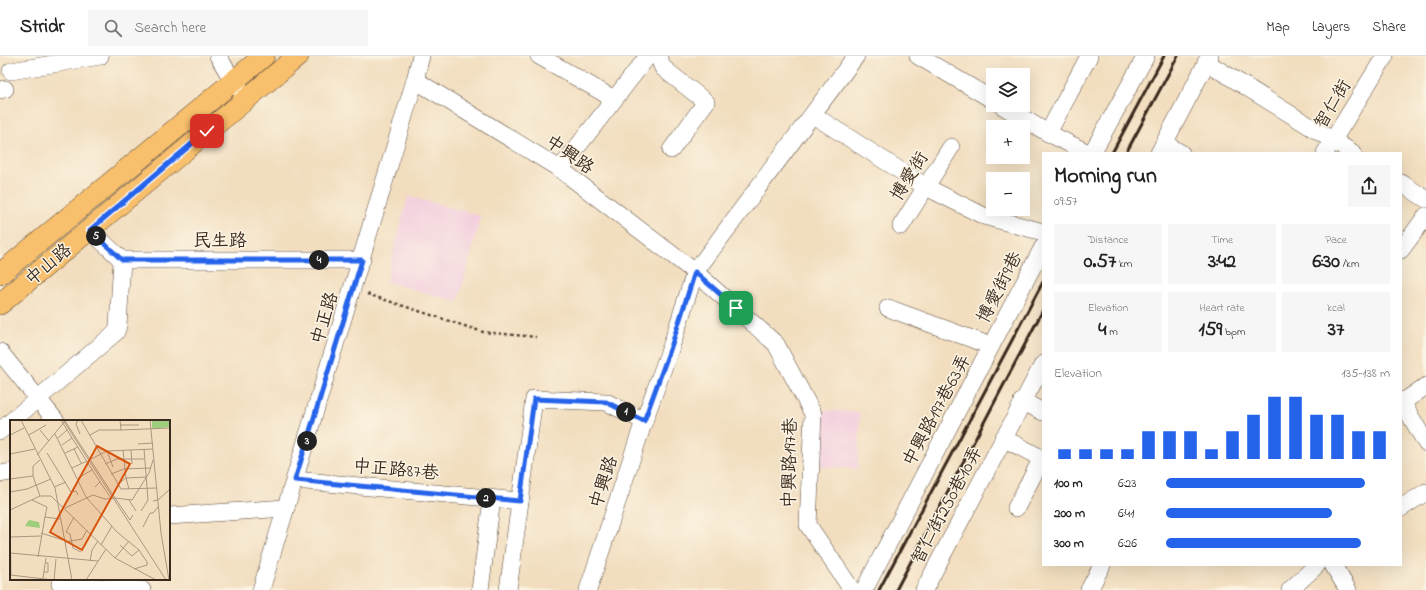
<!DOCTYPE html>
<html lang="en">
<head>
<meta charset="utf-8">
<style>
	body { margin:0; font-family:"Indie Flower","LXGW WenKai TC",sans-serif; background:#f6f6f6; color:#222; height:100vh; display:flex; flex-direction:column; font-size:15px; white-space:nowrap }
	* { box-sizing:border-box; margin:0 }
	p { font-size:13px; color:#767676 }
	.icon { flex:none; width:22px; height:22px; fill:none; stroke:currentColor; stroke-width:2; stroke-linecap:round; stroke-linejoin:round }
	.map { position:relative; flex:1; overflow:hidden }
	.panel { position:absolute; left:1042px; top:96px; width:360px; height:414px; display:flex; flex-direction:column; background:#fff; border-radius:0px; box-shadow:0 4px 16px #0002 }
	.panel>* { flex:none }
	.controls { position:absolute; left:986px; top:12px; display:grid; gap:8px }
	.controls a { display:grid; place-items:center; width:44px; height:44px; border-radius:0px; background:#fff; box-shadow:0 4px 16px #0002; font-size:20px }
	.pin { position:absolute; display:grid; place-items:center; width:34px; height:34px; color:#fff; margin:-17px; border-radius:8px; box-shadow:0 2px 6px #0006 }
	.km { position:absolute; width:20px; height:20px; margin:-10px; border-radius:50%; background:#222; color:#fff; font-size:11px; line-height:20px; text-align:center }
	.round { display:grid; place-items:center; flex:none; width:42px; height:42px; border-radius:0px; background:#f6f6f6 }
	.overview { display:flex; align-items:center; justify-content:space-between; height:68px; padding:0 12px }
	h1 { font-size:22px; font-weight:700; line-height:30px }
	.stats { display:grid; grid-template-columns:repeat(3,1fr); gap:6px; height:68px; padding:4px 12px }
	.stats div { display:grid; align-content:center; border-radius:0px; background:#f6f6f6; text-align:center }
	.stats b { font-size:20px; font-weight:700 }
	.stats small { font-size:11px; font-weight:400 }
	.stats p { font-size:11px }
	.chart { height:112px; padding:8px 12px }
	.chart p { display:flex; justify-content:space-between }
	.chart svg { width:100%; height:72px; margin-top:4px; stroke:#2563eb; stroke-width:6 }
	ul { padding:0 12px; list-style:none; font-size:13px }
	li { display:grid; grid-template-columns:64px 48px 1fr; align-items:center; height:30px }
	li i { height:10px; border-radius:5px; background:#2563eb }
	header { display:flex; align-items:center; gap:24px; box-sizing:border-box; height:56px; padding:0 20px; background:#fff; border-bottom:1px solid #e0e0e0 }
	header strong { font-size:19px }
	nav { display:flex; gap:22px; margin-inline-start:auto; font-size:14px }
	.search { width:280px; height:36px; background:#f6f6f6; display:flex; align-items:center; gap:10px; box-sizing:border-box; padding:0 14px; border-radius:0px; color:#767676; font-size:15px }
	.map>svg:first-child { display:block }
</style>
</head>
<body>
<header>
<strong>Stridr</strong>
<div class="search"><svg class="icon" aria-label="search" viewBox="0 0 24 24"><circle cx="10" cy="10" r="6"/><path d="M15 15l6 6"/></svg>Search here</div>
<nav><a>Map</a><a>Layers</a><a>Share</a></nav>
</header>
<div class="map">
<svg width="1426" height="534" viewBox="0 0 1426 534">
	<rect width="100%" height="100%" fill="#fcf5e5"/>
	<filter id="ink" filterUnits="userSpaceOnUse"><feTurbulence type="fractalNoise" baseFrequency=".025" numOctaves="2"/><feDisplacementMap in="SourceGraphic" scale="8" xChannelSelector="R" yChannelSelector="G"/><feConvolveMatrix kernelMatrix="1 2 1 2 8 2 1 2 1" color-interpolation-filters="sRGB"/></filter>
	<filter id="wash" filterUnits="userSpaceOnUse"><feTurbulence type="fractalNoise" baseFrequency=".012" numOctaves="4" result="noise"/><feDisplacementMap in="SourceGraphic" scale="16" xChannelSelector="R" yChannelSelector="G"/><feGaussianBlur stdDeviation="0.9" result="paint"/><feColorMatrix in="noise" values="0 0 0 0 0 0 0 0 0 0 0 0 0 0 0 0 0 1.4 0 .05"/><feComposite in="paint" operator="in"/></filter>
	<g filter="url(#wash)">
		<rect width="100%" height="100%" fill="#f2debf"/>
		<!-- built -->
		<g fill="#f3cfde">
			<polygon points="408,140 481,160 458,246 386,226"/>
			<polygon points="819,354 860,356 858,413 816,410"/>
		</g>
	</g>
	<g filter="url(#ink)">
		<g fill="none" stroke-linecap="round" stroke-linejoin="round">
			<!-- minor casing -->
			<g stroke="#564536" stroke-width="18">
				<g id="minor">
					<polyline points="218,0 233,25 247,42"/>
					<polyline points="539,0 614,43"/>
					<polyline points="658,0 663,12 706,46 671,94"/>
					<polyline points="918,0 993,44"/>
					<polyline points="1206,6 1353,97"/>
					<polyline points="11,15 100,0"/>
					<polyline points="415,24 560,113 695,216 776,288 813,358 808,469 852,534"/>
					<polyline points="0,34 5,33"/>
					<polyline points="1001,49 1048,77 1088,97"/>
					<polyline points="813,59 926,131 984,160 1043,176"/>
					<polyline points="1048,77 1089,0"/>
					<polyline points="1164,87 1181,97"/>
					<polyline points="1092,97 1146,0"/>
					<polyline points="1159,97 1210,0"/>
					<polyline points="1325,97 1385,0"/>
					<polyline points="560,113 648,0"/>
					<polyline points="1401,127 1426,143"/>
					<polyline points="901,170 951,91"/>
					<polyline points="90,174 122,204 362,204"/>
					<polyline points="1401,194 1426,160"/>
					<polyline points="991,290 1043,191"/>
					<polyline points="0,296 56,365"/>
					<polyline points="1401,344 1426,387"/>
					<polyline points="1022,345 1043,356"/>
					<polyline points="1403,346 1426,330"/>
					<polyline points="0,375 116,276 118,270 122,204"/>
					<polyline points="1003,382 1043,403"/>
					<polyline points="0,418 11,416"/>
					<polyline points="295,424 520,445"/>
					<polyline points="1016,452 1042,402"/>
					<polyline points="1401,452 1426,436"/>
					<polyline points="169,460 286,452"/>
					<polyline points="1333,509 1348,534"/>
					<polyline points="60,528 142,534"/>
					<polyline points="261,534 415,24 421,0"/>
					<polyline points="480,534 492,443"/>
					<polyline points="508,534 534,343 606,346 644,365"/>
					<polyline points="588,534 644,365 672,288 695,216 856,0"/>
					<polyline points="864,534 991,290 888,252"/>
					<polyline points="924,534 1043,308"/>
					<polyline points="1089,534 1102,509"/>
					<polyline points="1290,534 1317,509"/>
				</g>
			</g>
			<!-- major casing -->
			<g stroke="#564536" stroke-width="22">
				<g id="major">
					<polyline points="0,218 264,0"/>
					<polyline points="0,248 298,0"/>
				</g>
			</g>
			<!-- path -->
			<polyline stroke="#564536" stroke-width="2.5" stroke-dasharray="3 3" stroke-linecap="butt" points="367,238 483,276 536,281"/>
			<!-- minor -->
			<use href="#minor" stroke="#fff" stroke-width="17"/>
			<!-- major -->
			<use href="#major" stroke="#f8bf6c" stroke-width="21"/>
			<!-- rail -->
			<g stroke="#3b2a1e" stroke-width="3">
				<polyline points="1112,97 1164,0"/>
				<polyline points="1126,97 1178,0"/>
				<polyline points="879,534 1043,226"/>
				<polyline points="896,534 1043,254"/>
			</g>
		</g>
	</g>
	<g fill="none" stroke-linecap="round" stroke-linejoin="round" filter="url(#ink)">
		<!-- route casing -->
		<g stroke="#fff" stroke-width="8">
			<polyline id="route" points="207,75 90,174 122,204 362,204 295,424 520,445 534,343 606,346 644,365 672,288 695,216 736,252"/>
		</g>
		<!-- route -->
		<use href="#route" stroke="#2563eb" stroke-width="5"/>
	</g>
	<g text-anchor="middle" stroke-width="3" stroke-linejoin="round" paint-order="stroke">
		<!-- street labels -->
		<g font-size="18" fill="#3b2a1e" stroke="#fcf5e5">
			<text transform="translate(1332 48) rotate(-59)" y="6">智仁街</text>
			<text transform="translate(570 98) rotate(35)" y="6">中興路</text>
			<text transform="translate(909 120) rotate(-58)" y="6">博愛街</text>
			<text x="220" y="190">民生路</text>
			<text transform="translate(48 208) rotate(-40)" y="6">中山路</text>
			<text transform="translate(999 231) rotate(-63)" y="6">博愛街9巷</text>
			<text transform="translate(324 262) rotate(-73)" y="6">中正路</text>
			<text transform="translate(936 354) rotate(-62)" y="6">中興路197巷63弄</text>
			<text transform="translate(789 407) rotate(-89)" y="6">中興路197巷</text>
			<text transform="translate(396 413) rotate(5)" y="6">中正路87巷</text>
			<text transform="translate(603 426) rotate(-72)" y="6">中興路</text>
			<text transform="translate(946 449) rotate(-62)" y="6">智仁街250巷10弄</text>
		</g>
	</g>
	<!-- overview -->
	<g transform="translate(10 364)">
		<rect width="160" height="160" fill="#f2debf"/>
		<path d="M142,0H160V7L142,9ZM19,100L29,102L30,108L15,106Z" fill="#9ece7d"/>
		<path fill="none" stroke="#a9967f" stroke-width="1" d="M11,0L45,68L62,160M51,0L62,18L52,25M53,0L156,160M68,0L66,4L70,14M71,0L111,69L147,68M110,0L111,10L160,8M140,0L151,113L159,160M110,5H129M30,10L39,21M45,14L76,77L107,112L129,130L137,142V145L124,149M0,15L14,8M19,15L36,5M80,15L89,10H111M48,18L57,10M62,18L90,62M128,24L143,23M64,29L71,43M113,30L116,58L136,57M121,30L122,44M97,31L103,47M37,33L61,72L66,71L68,75M55,33L68,27M0,34L25,29M27,35L55,1M81,39L97,31L143,29M30,40L23,46V56L30,76M95,44L107,39H134M62,48L77,41M101,54L114,49L141,48M68,58L82,50M0,59L23,56M108,64L116,58L119,69M44,67L56,62M85,67L90,62L101,78M0,72L17,69L41,59M22,80L37,87L35,97M119,80L126,91M143,81L148,80L160,69M55,88L83,75L95,79L105,78L55,1M0,90L30,76H41L105,138L146,160M131,91L138,80L134,29M123,95L120,100L105,78L122,80L139,53L143,40M0,101L1,155L43,160M133,107L140,93H143L148,87M56,112L60,114L63,128L71,132M56,112L64,97M31,113L53,120M0,117L31,116M55,122L72,119L77,110M91,125L102,106M110,125L122,136L129,130M0,133L88,141M28,137L35,97L50,99M105,138L119,121M80,141L82,130L88,121M34,152H38V143H36M33,158L36,138M44,160L46,139M76,160L96,129"/>
		<path fill="#d7540e" fill-opacity="0.15" stroke="#d7540e" stroke-width="2" d="M87,26L120,44L72,130L40,112Z"/>
		<rect width="160" height="160" fill="none" stroke="#3b2a1e" stroke-width="2"/>
	</g>
</svg>
<div class="controls">
<a><svg class="icon" aria-label="layers" viewBox="0 0 24 24"><path d="M12 4l9 5-9 5-9-5zM3 14l9 5 9-5"/></svg></a>
<a>+</a>
<a>−</a>
</div>
<div class="pin" style="left:736px;top:252px;background:#1e9e55"><svg class="icon" aria-label="arrive" viewBox="0 0 24 24"><path d="M6 21V4h12l-3 4 3 4H6"/></svg></div>
<div class="pin" style="left:207px;top:75px;background:#d93025"><svg class="icon" aria-label="check" viewBox="0 0 24 24"><path d="M5 12l5 5 9-10"/></svg></div>
<b class="km" style="left:626px;top:356px">1</b>
<b class="km" style="left:486px;top:442px">2</b>
<b class="km" style="left:307px;top:385px">3</b>
<b class="km" style="left:319px;top:204px">4</b>
<b class="km" style="left:96px;top:180px">5</b>
<section class="panel">
<div class="overview"><div><h1>Morning run</h1><p>09:57</p></div><a class="round"><svg class="icon" aria-label="share" viewBox="0 0 24 24"><path d="M12 15V3M7 8l5-5 5 5M5 13v7h14v-7"/></svg></a></div>
<div class="stats">
<div><p>Distance</p><b>0.57<small> km</small></b></div>
<div><p>Time</p><b>3:42</b></div>
<div><p>Pace</p><b>6:30<small> /km</small></b></div>
</div>
<div class="stats">
<div><p>Elevation</p><b>4<small> m</small></b></div>
<div><p>Heart rate</p><b>159<small> bpm</small></b></div>
<div><p>kcal</p><b>37</b></div>
</div>
<div class="chart"><p><span>Elevation</span>135–138 m</p>
<svg viewBox="0 0 160 44" preserveAspectRatio="none"><path d="M5 44V38M15 44V38M25 44V38M35 44V38M45 44V27M55 44V27M65 44V27M75 44V38M85 44V27M95 44V17M105 44V6M115 44V6M125 44V17M135 44V17M145 44V27M155 44V27"/></svg>
</div>
<ul>
<li><b>100 m</b>6:23<i style="width:89%"></i></li>
<li><b>200 m</b>6:41<i style="width:74%"></i></li>
<li><b>300 m</b>6:26<i style="width:87%"></i></li>
</ul>
</section>
</div>
</body>
</html>
